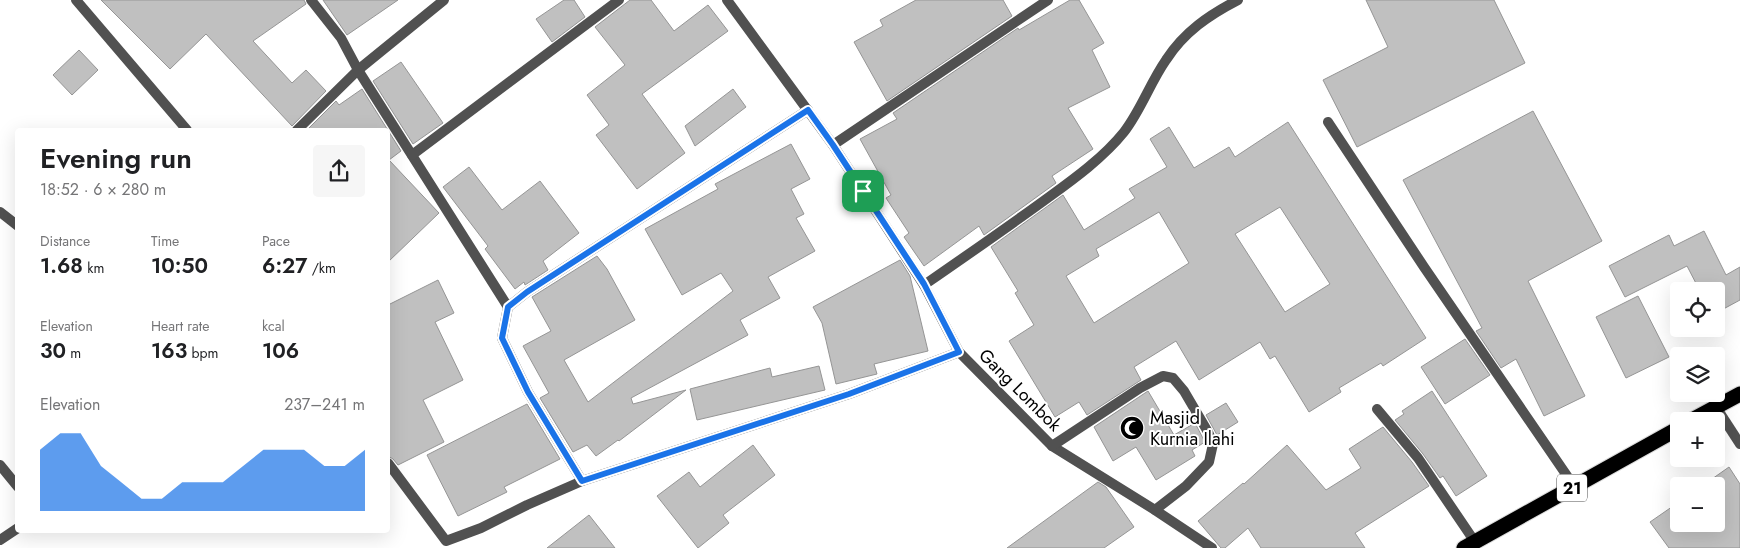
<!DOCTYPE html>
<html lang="en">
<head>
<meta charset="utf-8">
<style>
	body { margin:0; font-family:Jost,sans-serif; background:#f6f6f6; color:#202124; height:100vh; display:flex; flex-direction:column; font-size:19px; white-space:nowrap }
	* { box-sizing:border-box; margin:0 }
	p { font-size:16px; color:#757577 }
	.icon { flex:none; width:28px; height:28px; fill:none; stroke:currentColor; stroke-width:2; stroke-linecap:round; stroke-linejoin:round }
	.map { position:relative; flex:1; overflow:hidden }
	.panel { position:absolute; left:15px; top:128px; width:375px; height:405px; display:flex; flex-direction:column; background:#fff; border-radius:5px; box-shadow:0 5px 20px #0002 }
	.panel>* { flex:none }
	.tools { position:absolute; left:1670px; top:282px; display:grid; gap:10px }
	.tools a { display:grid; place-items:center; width:55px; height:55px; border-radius:5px; background:#fff; box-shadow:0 5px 20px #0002; font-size:25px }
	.pin { position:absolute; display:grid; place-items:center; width:42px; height:42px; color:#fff; margin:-21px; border-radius:10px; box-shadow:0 2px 8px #0006 }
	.round { display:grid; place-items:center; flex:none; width:52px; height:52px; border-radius:5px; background:#f6f6f6 }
	.overview { display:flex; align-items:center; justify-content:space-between; height:85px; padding:0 25px }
	h1 { font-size:28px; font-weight:600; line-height:38px }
	.figures { display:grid; grid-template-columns:repeat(3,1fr); gap:8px; height:85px; padding:5px 25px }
	.figures div { display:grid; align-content:center }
	.figures b { font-size:21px; font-weight:600 }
	.figures small { font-size:14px; font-weight:400 }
	.figures p { font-size:14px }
	.chart { height:140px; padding:10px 25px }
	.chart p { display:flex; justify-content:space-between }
	.chart svg { width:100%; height:90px; margin-top:5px; fill:#1a73e8; opacity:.7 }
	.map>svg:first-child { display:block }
</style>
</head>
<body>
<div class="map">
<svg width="1740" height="548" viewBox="0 0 1740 548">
	<rect width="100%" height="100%" fill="#fff"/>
	<!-- building -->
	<g fill="#c0c0c0" stroke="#959595" fill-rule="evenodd">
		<polygon points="101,0 304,0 306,4 253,41 292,83 306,70 326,91 292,126 206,34 170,69"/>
		<polygon points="323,0 398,0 347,35"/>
		<polygon points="564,0 574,0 585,17 552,42 536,19"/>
		<polygon points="630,0 651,0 674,31 708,5 728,31 642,94 685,153 637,189 596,135 609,125 587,95 625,65 595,27"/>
		<polygon points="916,0 1003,0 1012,16 887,101 854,42 883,26 880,20"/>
		<polygon points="1070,0 1079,0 1104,43 1092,50 1110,87 1068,108 1093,149 1052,176 1056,183 984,235 979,226 924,266 904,237 909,233 886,198 891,195 860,139 897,119 893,113 1018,28 1019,30"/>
		<polygon points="1366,0 1494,0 1525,63 1357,147 1323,80 1388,47"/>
		<polygon points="79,50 98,70 72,95 53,75"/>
		<polygon points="401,62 443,123 413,144 373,81"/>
		<polygon points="362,89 401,151 389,160 439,213 388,262 388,130 307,130 336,101 339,105"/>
		<polygon points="733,89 746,107 695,146 685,126"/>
		<polygon points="1533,111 1602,241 1528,281 1585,396 1544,416 1516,359 1501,368 1476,331 1482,328 1403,180"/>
		<path d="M1288,122L1426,338L1383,366L1381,363L1339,388L1341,392L1309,412L1275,356L1270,359L1260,342L1199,380L1176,341L1134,367L1141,380L1087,415L1079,402L1055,417L1009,341L1034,325L1015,293L1018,291L991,247L1063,195L1084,230L1135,198L1129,189L1167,167L1150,139L1169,127L1194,168L1229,147L1235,157ZM1280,207L1330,284L1285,312L1235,234ZM1159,212L1189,263L1094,323L1066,276L1099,256L1096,249Z"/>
		<polygon points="791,144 810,179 791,189 804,214 796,218 815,251 768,277 780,298 740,320 748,335 631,398 633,404 686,390 619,441 618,440 596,456 587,445 573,452 540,398 549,393 523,346 551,331 532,297 597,256 607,269 635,320 564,360 588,402 733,291 721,273 682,295 645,229 718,189 715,184"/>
		<polygon points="469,167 502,210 540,181 579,233 543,261 548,270 525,285 524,282 515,289 485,249 488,246 443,187"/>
		<polygon points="1704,231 1726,275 1740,267 1740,300 1716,313 1716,291 1700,291 1687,266 1625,297 1609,266 1669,235 1674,246"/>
		<polygon points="900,260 910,276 928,351 874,364 877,374 836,384 822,323 813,307"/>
		<polygon points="438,280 454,313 435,322 463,380 423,400 444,442 398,465 393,459 388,456 388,305"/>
		<polygon points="1638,296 1669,357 1626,378 1596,317"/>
		<polygon points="1465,339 1490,375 1445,404 1421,367"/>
		<polygon points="819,366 825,390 697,420 690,389 770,368 772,377"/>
		<polygon points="1148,391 1174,435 1195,423 1205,442 1192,450 1195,456 1156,480 1136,447 1113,461 1094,427"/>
		<polygon points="1432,391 1487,476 1456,496 1443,476 1440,478 1423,454 1395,420 1404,414 1402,411"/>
		<polygon points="1226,403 1238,422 1217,435 1206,415"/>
		<polygon points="527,404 560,459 504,487 507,492 458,516 427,455"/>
		<polygon points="1383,427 1412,462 1429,486 1355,533 1365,548 1261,548 1248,528 1225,548 1221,548 1198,521 1243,483 1244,484 1287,445 1326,490 1361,468 1349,449"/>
		<polygon points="753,445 775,475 723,515 729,523 698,548 657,496 689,472 700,487"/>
		<polygon points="1729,467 1740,484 1740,548 1669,548 1650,522 1679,502 1679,524 1716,524 1716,486 1702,486"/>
		<polygon points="1098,482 1106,487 1134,527 1104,548 1007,548"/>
		<polygon points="589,515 615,548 547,548"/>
	</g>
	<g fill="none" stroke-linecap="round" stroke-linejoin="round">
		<!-- highway casing -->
		<g stroke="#dbdbdb" stroke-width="17">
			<g id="highway">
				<polyline points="1690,421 1740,394"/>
				<polyline points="1464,548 1679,428"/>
			</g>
		</g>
		<!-- lane -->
		<g stroke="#515151" stroke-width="10">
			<polyline points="1328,122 1424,267 1574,486"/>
			<polyline points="1716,407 1740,444"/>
		</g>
		<!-- street -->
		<g stroke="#515151" stroke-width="10">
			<polyline points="76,0 187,130"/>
			<polyline points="311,0 341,38 358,70 508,307"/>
			<polyline points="727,0 833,145 924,285 959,352 1052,446 1155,510 1212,548"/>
			<polyline points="297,130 358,70 444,0"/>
			<polyline points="833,145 1048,0"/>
			<polyline points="412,155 619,0"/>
			<polyline points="0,212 18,226"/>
			<path d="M924,285C966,256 1008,227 1049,197C1074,179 1104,157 1124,132C1141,110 1150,83 1166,60C1184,32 1209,15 1238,0"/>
			<polyline points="1377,409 1418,458 1475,542"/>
			<polyline points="1052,446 1140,388 1163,376 1173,378 1184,391 1208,432 1213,444 1209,462 1186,486 1155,510"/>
			<polyline points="388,463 446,541 481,528 527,505 582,481 849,394 959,352"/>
			<polyline points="0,465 18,487"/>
			<polyline points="582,481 528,392 502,338 508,307 527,292 808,110"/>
			<polyline points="0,540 18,528"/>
		</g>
		<!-- highway -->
		<use href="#highway" stroke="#000" stroke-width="15"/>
	</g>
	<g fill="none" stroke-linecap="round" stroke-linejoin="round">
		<!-- route casing -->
		<g stroke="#fff" stroke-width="10">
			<polygon id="route" points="808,110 833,145 924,284 959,352 849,394 582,481 528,392 502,338 508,307 527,292"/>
		</g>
		<!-- route -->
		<use href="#route" stroke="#1a73e8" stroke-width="6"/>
	</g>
	<!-- icons -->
	<defs>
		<g id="mosque-disc" transform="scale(1.25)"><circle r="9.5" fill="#000" stroke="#fff"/><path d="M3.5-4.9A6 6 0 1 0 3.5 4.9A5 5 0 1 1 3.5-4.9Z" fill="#fff"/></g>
	</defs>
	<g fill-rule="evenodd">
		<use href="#mosque-disc" x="1132" y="428"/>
	</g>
	<g text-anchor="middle" stroke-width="4" stroke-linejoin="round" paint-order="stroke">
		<!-- shield labels -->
		<rect fill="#fff" stroke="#4c4c4c" stroke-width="1" x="1557" y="474.5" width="30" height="27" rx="4"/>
		<g font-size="16" font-weight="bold" fill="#000">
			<text x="1572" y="494">21</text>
		</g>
		<!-- street labels -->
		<g font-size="18" fill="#000" stroke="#fff">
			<text transform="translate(1020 390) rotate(45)" y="6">Gang Lombok</text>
		</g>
		<!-- poi labels -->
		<g font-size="18" fill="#000" stroke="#fff" text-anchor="start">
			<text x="1150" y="424">Masjid<tspan x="1150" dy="21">Kurnia Ilahi</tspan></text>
		</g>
	</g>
</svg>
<div class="tools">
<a><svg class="icon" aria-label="locate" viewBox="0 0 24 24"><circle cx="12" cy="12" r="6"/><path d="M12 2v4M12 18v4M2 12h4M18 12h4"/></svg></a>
<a><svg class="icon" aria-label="layers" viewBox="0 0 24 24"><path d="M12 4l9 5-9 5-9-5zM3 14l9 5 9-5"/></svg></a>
<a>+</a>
<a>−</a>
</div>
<div class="pin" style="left:863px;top:191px;background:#1e9e55"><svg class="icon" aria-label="arrive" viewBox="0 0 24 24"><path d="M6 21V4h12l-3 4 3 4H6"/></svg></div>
<section class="panel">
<div class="overview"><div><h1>Evening run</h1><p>18:52 · 6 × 280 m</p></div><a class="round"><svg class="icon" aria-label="share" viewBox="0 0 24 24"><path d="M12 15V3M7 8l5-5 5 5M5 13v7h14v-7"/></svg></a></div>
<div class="figures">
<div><p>Distance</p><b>1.68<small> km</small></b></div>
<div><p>Time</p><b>10:50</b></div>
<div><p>Pace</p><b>6:27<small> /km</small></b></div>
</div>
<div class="figures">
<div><p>Elevation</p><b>30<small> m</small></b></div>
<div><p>Heart rate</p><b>163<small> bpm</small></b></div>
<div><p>kcal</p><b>106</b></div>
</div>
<div class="chart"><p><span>Elevation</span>237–241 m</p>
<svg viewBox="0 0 160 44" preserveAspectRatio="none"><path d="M0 44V14L10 6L20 6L30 22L40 30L50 38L60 38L70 30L80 30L90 30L100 22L110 14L120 14L130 14L140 22L150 22L160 14V44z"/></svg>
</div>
</section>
</div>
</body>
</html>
